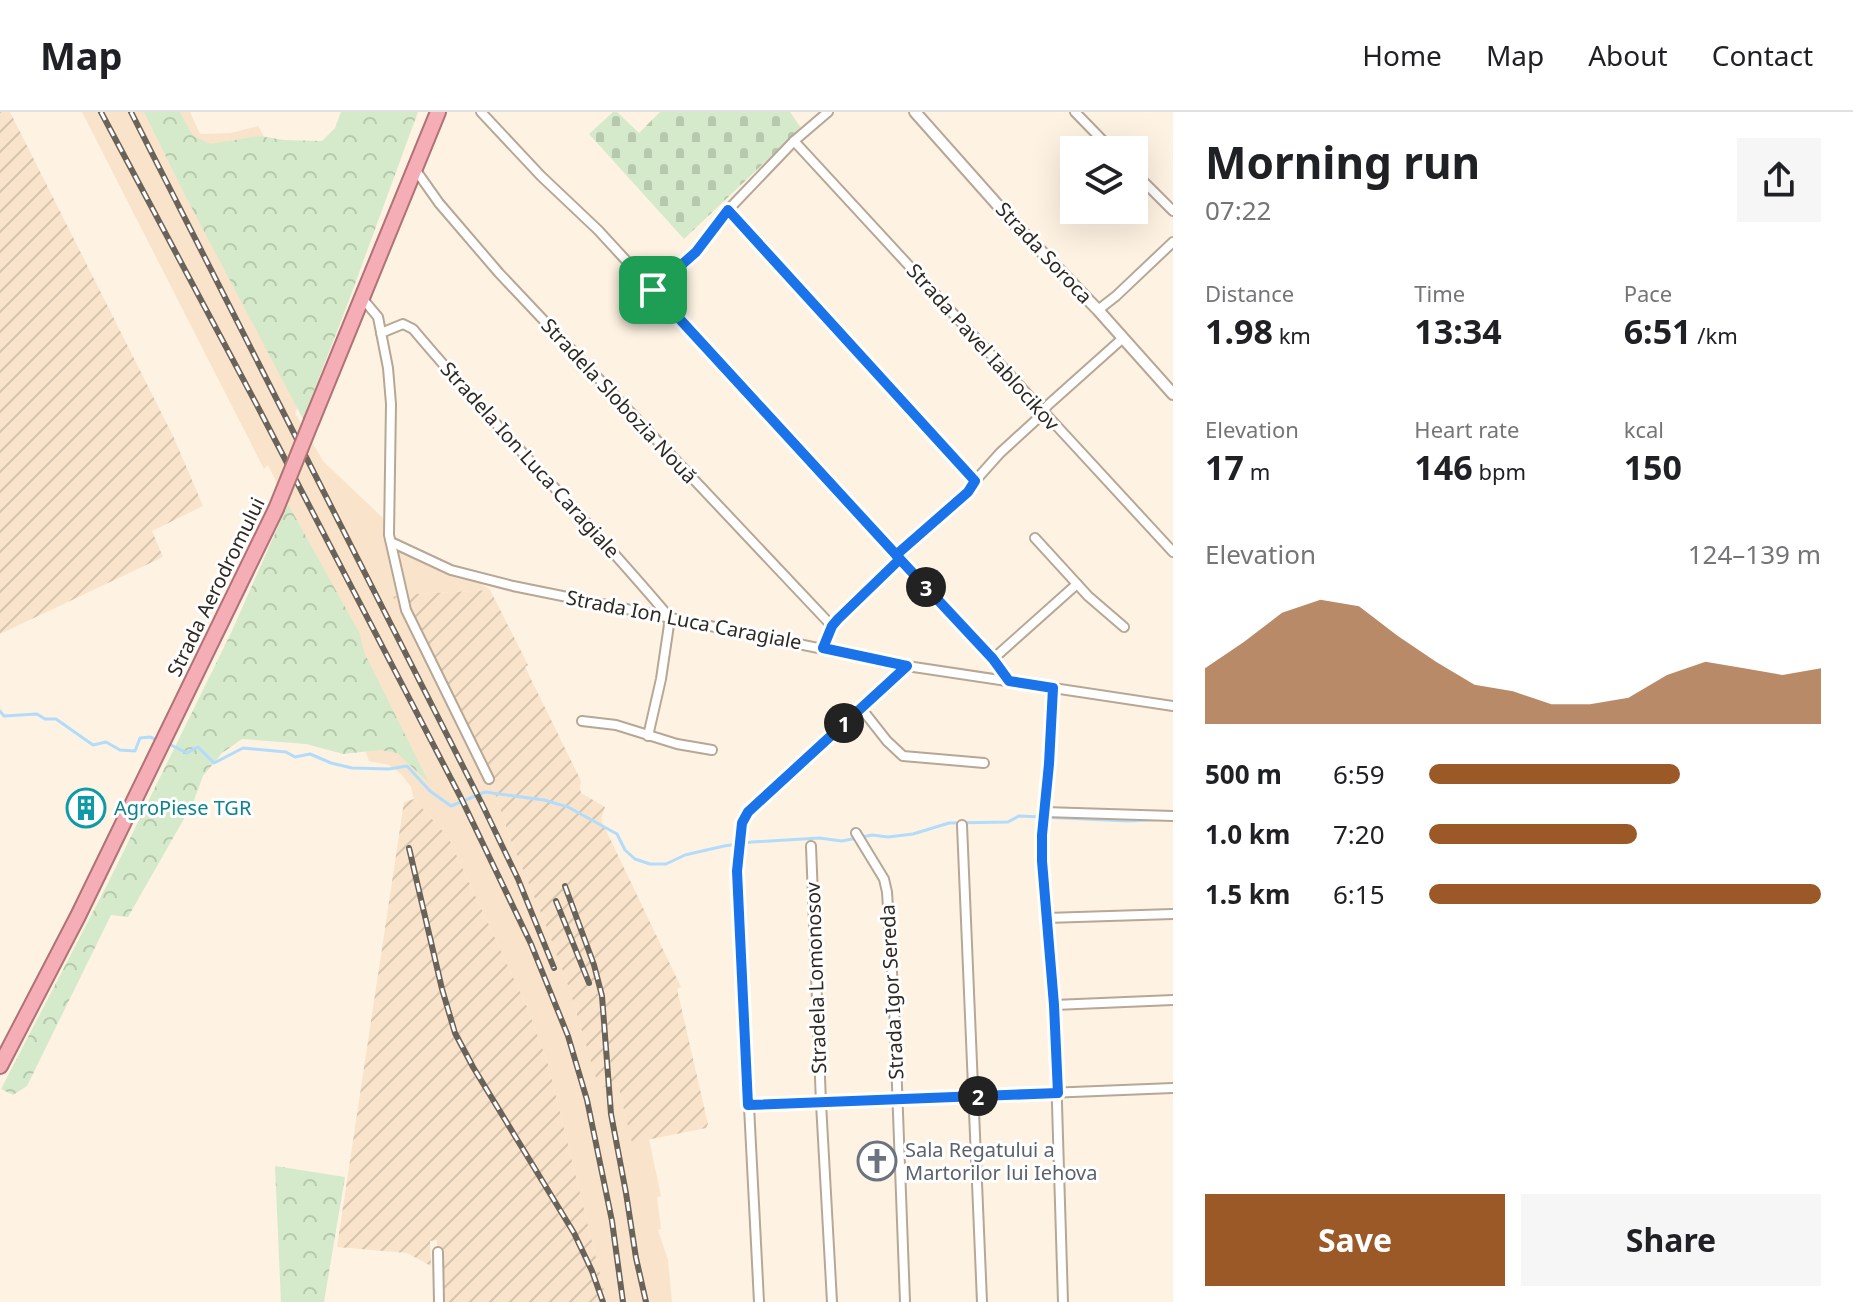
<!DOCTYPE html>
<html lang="en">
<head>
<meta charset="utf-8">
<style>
	body { margin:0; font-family:"Noto Sans",sans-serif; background:#f6f6f6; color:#202124; height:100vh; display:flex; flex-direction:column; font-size:30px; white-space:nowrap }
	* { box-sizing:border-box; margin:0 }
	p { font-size:26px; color:#757577 }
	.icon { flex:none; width:44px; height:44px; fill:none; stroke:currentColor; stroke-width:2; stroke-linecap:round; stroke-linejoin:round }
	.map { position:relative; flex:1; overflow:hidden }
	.side { display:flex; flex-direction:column; background:#fff; width:680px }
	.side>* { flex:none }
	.tools { position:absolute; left:1060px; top:24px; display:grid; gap:16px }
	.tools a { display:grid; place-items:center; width:88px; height:88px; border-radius:0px; background:#fff; box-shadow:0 8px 32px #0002; font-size:40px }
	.pin { position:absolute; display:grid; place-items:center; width:68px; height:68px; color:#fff; margin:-34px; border-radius:16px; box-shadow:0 4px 12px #0006 }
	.km { position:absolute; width:40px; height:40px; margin:-20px; border-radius:50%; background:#222; color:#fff; font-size:22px; line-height:40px; text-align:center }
	.round { display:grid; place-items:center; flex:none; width:84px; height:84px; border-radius:0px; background:#f6f6f6 }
	.headline { display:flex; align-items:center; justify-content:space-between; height:136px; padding:0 32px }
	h1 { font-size:44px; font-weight:700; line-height:60px }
	.figures { display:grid; grid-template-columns:repeat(3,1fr); gap:12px; height:136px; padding:8px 32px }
	.figures div { display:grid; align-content:center }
	.figures b { font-size:34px; font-weight:700 }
	.figures small { font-size:22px; font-weight:400 }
	.figures p { font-size:22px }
	.chart { height:224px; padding:16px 32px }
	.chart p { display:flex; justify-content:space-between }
	.chart svg { width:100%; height:144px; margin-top:8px; fill:#9c5928; opacity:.7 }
	.action { display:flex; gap:16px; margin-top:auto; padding:16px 32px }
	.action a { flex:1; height:92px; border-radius:0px; background:#9c5928; color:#fff; font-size:32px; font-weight:700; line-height:92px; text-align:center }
	.action a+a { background:#f6f6f6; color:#202124 }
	ul { padding:0 32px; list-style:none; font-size:26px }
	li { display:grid; grid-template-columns:128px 96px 1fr; align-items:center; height:60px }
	li i { height:20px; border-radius:10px; background:#9c5928 }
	header { display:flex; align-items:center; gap:48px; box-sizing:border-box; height:112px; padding:0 40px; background:#fff; border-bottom:2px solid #e0e0e0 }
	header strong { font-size:38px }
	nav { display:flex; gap:44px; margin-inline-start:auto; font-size:28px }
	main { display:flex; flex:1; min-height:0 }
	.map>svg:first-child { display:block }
</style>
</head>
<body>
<header>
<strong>Map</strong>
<nav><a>Home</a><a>Map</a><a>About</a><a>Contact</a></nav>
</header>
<main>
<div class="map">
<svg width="1173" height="1190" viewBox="0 0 1173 1190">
	<defs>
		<pattern id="industrial-furrows" width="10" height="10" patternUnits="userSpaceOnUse" patternTransform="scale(2)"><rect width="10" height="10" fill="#f9e4cb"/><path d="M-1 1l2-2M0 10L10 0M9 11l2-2" fill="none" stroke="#d6c4ae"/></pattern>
		<pattern id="forest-crowns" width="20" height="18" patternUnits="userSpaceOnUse" patternTransform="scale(2)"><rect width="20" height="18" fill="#d5eaca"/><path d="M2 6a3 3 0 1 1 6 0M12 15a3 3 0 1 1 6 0" fill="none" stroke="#b7c9ad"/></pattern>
		<pattern id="cemetery-stones" width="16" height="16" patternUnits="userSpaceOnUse" patternTransform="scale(2)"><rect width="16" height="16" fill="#d5eaca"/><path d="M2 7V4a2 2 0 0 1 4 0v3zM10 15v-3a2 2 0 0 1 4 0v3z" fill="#b7c9ad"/></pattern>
	</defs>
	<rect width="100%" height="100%" fill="#fef2e2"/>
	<!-- built -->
	<polygon fill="#f9e4cb" points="82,0 190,0 200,22 231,21 258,14 302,91 345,180 295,301 323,349 383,406 389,424 402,437 476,468 490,478 413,482 413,479 394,485 490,667 510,726 545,811 569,876 599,975 618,973 632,1030 649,1027 661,1084 657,1085 661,1117 658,1118 668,1148 672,1190 607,1190 548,952 527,895 448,725 414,687 411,675 401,662 389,653 369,649 360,624 301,419 268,353 264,357"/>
	<!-- industrial -->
	<g fill="url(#industrial-furrows)">
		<polygon points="0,0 10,0 174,326 203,394 152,419 163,445 0,522"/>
		<polygon points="490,478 528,553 525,555 581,669 580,677 581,681 605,695 601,708 681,875 677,877 708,1012 706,1016 632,1031 618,973 599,976 569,876 545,811 510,726 490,667 486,667 393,485 413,479 414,482"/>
		<polygon points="414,687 448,725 527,895 548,952 607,1190 439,1190 437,1128 430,1129 431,1154 407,1141 337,1135 404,690"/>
	</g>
	<!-- forest -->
	<g fill="url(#forest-crowns)">
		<polygon points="144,0 180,0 193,24 211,32 259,24 284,28 322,29 335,16 341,0 418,0 348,191 303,307 186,85"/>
		<polygon points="288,392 360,522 364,540 429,671 397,641 380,638 343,642 306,632 242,627 222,641 203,664 193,691 128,805 111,803 27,974 13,983 1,977 109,769 231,521"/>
		<polygon points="275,1054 345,1065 324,1190 281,1190"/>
	</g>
	<!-- cemetery -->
	<polygon fill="url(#cemetery-stones)" points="613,0 617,0 639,21 660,0 790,0 801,16 684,127 589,22"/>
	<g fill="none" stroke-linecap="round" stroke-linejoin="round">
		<!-- stream -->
		<g stroke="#b2dcfc" stroke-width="3">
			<polyline points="0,599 4,604 37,602 45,607 56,607 93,633 106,630 120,638 135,639 140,626 150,625 160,629"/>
			<polyline points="167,631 187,641 198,635 214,651 243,636 286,640 295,645 310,642 331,651 352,656 389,657 407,654 430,679 451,694 485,680 544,688 568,695 617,722 625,738 635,747 650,752 666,752 685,743 724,734 752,730 819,726 842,729 872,723 888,725 913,722 949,711 1008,710 1019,704 1128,709 1173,707"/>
		</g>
		<!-- minor casing -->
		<g stroke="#b6a796" stroke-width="12">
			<g id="minor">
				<polyline points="481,0 541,64 598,118 993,547 1009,569"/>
				<polyline points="1075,0 1112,38"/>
				<polyline points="794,29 1173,440"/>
				<polyline points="415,57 439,91 499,161 832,514"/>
				<polyline points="1134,60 1173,99"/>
				<polyline points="728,98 975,369"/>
				<polyline points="653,178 696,140 728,98 794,29 828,0"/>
				<polyline points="362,186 378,205 388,256 391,292 389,423 406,498 489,667"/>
				<polyline points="1098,198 1116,184 1173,130"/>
				<path d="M381,221L403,212L413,217C496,316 587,407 670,506L661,567L648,624"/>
				<polyline points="1035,426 1088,484 1124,515"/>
				<polyline points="391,430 451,458 513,474 907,554 1173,594"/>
				<polyline points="896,443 968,380 975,369 1000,341 1036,308 1048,293 1123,226"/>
				<polyline points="823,536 832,514 838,507 900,447"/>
				<polyline points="993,547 1077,472"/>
				<polyline points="1053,576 1049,652 1042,723 1042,749 1054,893 1063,1190"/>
				<polyline points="861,596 887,629 903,644 984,651"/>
				<polyline points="582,609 616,613 677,632 712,638"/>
				<polyline points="1044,700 1173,704"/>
				<polyline points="962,713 982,1190"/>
				<polyline points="856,721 884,767 887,780 894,893 905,1190"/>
				<polyline points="811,734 821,991 832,1190"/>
				<polyline points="1046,806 1173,802"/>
				<polyline points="1054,893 1173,888"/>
				<polyline points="748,993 1173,976"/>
				<polyline points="438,1140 439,1190"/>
				<polyline points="759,1190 737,759 742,711 748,700 907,554"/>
			</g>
		</g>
		<!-- tertiary casing -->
		<g stroke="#b6a796" stroke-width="14">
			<polyline id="tertiary" points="915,0 1010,107 1098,198 1173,282"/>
		</g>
		<!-- trunk casing -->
		<g stroke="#af7276" stroke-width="18">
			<g id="trunk">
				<polyline points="312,308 438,0"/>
				<polyline points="0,954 78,804 276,397"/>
			</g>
		</g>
		<!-- minor -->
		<use href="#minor" stroke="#fff" stroke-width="8"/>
		<!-- tertiary -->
		<use href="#tertiary" stroke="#fff" stroke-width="10"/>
		<!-- trunk -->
		<use href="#trunk" stroke="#f6aeb6" stroke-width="14"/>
		<!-- rail casing -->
		<g stroke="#6a6359" stroke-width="6">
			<g id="rail">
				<polyline points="101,0 260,299 461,686 531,832 568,924 587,988 612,1109 623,1190"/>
				<polyline points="131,0 482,692 518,767 554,856"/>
				<polyline points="409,736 442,877 455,921 473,955 574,1121 592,1159 603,1190"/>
				<polyline points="565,774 594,853 602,884 611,1002 626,1081 636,1146 646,1190"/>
				<polyline points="556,789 589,871"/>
			</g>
		</g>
		<!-- rail -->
		<use href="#rail" stroke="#fff" stroke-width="3" stroke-dasharray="9" stroke-linecap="butt"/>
		<!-- trunk-bridge casing -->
		<g stroke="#af7276" stroke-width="18" stroke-linecap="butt">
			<polyline id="trunk-bridge" points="276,397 312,308"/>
		</g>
		<!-- trunk-bridge -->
		<use href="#trunk-bridge" stroke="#f6aeb6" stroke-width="14"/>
	</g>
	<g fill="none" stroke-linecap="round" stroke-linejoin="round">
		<!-- route casing -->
		<g stroke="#fff" stroke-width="16">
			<polyline id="route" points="653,178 900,447 838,507 832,514 823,536 907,554 748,700 742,711 737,759 748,993 1058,981 1054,893 1042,749 1042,723 1049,652 1053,576 1009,569 993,547 896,443 968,380 975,369 728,98 696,140 653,178"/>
		</g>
		<!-- route -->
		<use href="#route" stroke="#1a73e8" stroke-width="10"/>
	</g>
	<!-- icons -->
	<defs>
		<g id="building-ring" transform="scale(2)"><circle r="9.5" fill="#fff" stroke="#0f9aa8" stroke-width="1.5"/><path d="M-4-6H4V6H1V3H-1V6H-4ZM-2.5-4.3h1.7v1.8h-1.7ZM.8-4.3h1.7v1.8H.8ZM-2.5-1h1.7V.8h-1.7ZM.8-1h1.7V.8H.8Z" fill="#0f9aa8"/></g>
		<g id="church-ring" transform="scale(2)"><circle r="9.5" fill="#fff" stroke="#6b7280" stroke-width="1.5"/><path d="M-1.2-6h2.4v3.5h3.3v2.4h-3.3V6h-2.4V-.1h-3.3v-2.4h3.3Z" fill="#6b7280"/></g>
	</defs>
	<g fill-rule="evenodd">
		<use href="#building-ring" x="86" y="696"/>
		<use href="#church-ring" x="877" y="1049"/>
	</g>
	<g text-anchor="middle" stroke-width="6" stroke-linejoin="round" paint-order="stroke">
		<!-- street labels -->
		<g font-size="20" fill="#2e2922" stroke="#fff">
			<text transform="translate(1044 141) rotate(47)" y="7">Strada Soroca</text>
			<text transform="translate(983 235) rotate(48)" y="7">Strada Pavel Iablocikov</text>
			<text transform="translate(619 289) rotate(47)" y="7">Stradela Slobozia Nouă</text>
			<text transform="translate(530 348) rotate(48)" y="7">Stradela Ion Luca Caragiale</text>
			<text transform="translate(216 475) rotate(-64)" y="7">Strada Aerodromului</text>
			<text transform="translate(684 508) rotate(11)" y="7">Strada Ion Luca Caragiale</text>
			<text transform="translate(816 866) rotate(-92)" y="7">Stradela Lomonosov</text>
			<text transform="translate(892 880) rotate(-93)" y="7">Strada Igor Sereda</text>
		</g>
		<!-- culture labels -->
		<g font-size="20" fill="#0d838f" stroke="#fff" text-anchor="start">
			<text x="114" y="703">AgroPiese TGR</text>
		</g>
		<!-- worship labels -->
		<g font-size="20" fill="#5b616d" stroke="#fff" text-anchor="start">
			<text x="905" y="1045">Sala Regatului a<tspan x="905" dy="23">Martorilor lui Iehova</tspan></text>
		</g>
	</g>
</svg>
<div class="tools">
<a><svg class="icon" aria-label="layers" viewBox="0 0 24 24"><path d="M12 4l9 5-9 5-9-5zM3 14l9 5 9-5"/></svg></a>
</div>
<div class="pin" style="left:653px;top:178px;background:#1e9e55"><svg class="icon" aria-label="arrive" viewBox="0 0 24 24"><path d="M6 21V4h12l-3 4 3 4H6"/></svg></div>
<b class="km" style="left:844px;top:611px">1</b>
<b class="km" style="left:978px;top:984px">2</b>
<b class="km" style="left:926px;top:475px">3</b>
</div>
<section class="side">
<div class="headline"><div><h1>Morning run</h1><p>07:22</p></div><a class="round"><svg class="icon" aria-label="share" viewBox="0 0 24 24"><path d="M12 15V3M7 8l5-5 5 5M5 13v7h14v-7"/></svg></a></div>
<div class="figures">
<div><p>Distance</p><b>1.98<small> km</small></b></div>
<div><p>Time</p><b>13:34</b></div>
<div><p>Pace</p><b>6:51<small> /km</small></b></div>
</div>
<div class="figures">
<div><p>Elevation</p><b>17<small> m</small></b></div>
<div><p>Heart rate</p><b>146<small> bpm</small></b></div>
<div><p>kcal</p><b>150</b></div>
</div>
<div class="chart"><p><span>Elevation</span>124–139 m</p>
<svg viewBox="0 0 160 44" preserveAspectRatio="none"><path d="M0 44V27L10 19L20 10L30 6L40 8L50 17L60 25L70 32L80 34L90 38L100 38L110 36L120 29L130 25L140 27L150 29L160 27V44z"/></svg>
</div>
<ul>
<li><b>500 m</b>6:59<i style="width:64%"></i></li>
<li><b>1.0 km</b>7:20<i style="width:53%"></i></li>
<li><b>1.5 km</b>6:15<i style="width:100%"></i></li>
</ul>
<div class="action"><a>Save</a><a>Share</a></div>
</section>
</main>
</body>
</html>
